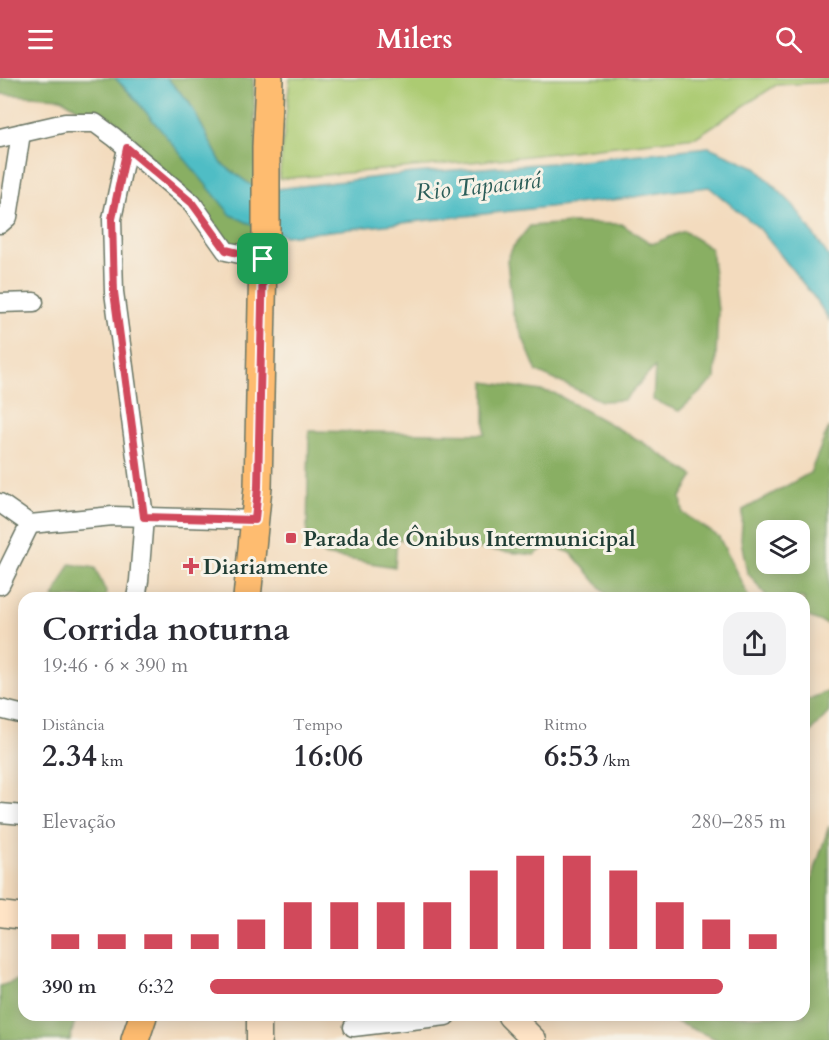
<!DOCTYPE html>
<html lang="pt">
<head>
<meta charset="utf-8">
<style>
	body { margin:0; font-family:Cardo,serif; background:#f2f2f3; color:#2b2b33; height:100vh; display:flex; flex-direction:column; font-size:22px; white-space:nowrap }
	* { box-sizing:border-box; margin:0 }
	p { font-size:20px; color:#7c7c81 }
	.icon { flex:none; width:33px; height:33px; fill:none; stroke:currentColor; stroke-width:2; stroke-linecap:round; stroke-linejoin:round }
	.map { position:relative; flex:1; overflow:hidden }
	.sheet { position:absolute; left:18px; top:514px; width:792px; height:429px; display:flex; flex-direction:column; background:#fff; border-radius:18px; box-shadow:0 3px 15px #0003 }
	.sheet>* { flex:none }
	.fabs { position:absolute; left:756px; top:442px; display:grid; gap:12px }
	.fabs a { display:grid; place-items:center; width:54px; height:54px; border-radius:12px; background:#fff; box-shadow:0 3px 15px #0003; font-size:30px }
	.pin { position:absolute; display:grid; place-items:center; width:51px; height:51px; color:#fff; margin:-26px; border-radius:12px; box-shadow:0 3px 9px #0006 }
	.round { display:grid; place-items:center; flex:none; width:63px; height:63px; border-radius:18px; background:#f2f2f3 }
	.headline { display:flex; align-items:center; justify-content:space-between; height:102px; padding:0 24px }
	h1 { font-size:33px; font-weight:700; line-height:45px }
	.figures { display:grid; grid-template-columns:repeat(3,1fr); gap:9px; height:102px; padding:6px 24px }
	.figures div { display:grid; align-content:center }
	.figures b { font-size:30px; font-weight:700 }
	.figures small { font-size:16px; font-weight:400 }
	.figures p { font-size:16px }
	.chart { height:168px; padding:12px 24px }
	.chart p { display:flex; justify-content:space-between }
	.chart svg { width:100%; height:108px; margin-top:6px; stroke:#d1495b; stroke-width:6 }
	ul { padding:0 24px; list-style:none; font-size:20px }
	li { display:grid; grid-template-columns:96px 72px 1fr; align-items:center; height:45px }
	li i { height:15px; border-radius:8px; background:#d1495b }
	header { display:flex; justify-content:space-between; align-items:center; height:78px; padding:0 24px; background:#d1495b; color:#fff; font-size:27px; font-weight:700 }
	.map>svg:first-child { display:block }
</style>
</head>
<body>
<header><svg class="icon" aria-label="menu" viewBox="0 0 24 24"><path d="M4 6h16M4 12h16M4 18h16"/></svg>Milers<svg class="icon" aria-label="search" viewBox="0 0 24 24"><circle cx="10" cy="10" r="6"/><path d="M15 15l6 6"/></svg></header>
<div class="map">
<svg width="829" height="962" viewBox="0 0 829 962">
	<rect width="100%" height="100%" fill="#f7f3e8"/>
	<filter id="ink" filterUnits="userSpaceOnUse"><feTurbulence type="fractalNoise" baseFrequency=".0167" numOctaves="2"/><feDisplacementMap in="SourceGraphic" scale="12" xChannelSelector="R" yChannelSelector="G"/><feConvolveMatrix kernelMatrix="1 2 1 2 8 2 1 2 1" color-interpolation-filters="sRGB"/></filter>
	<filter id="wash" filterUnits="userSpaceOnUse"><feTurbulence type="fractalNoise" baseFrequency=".008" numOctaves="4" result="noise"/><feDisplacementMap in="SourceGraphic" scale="24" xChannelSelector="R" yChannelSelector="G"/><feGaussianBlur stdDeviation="1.35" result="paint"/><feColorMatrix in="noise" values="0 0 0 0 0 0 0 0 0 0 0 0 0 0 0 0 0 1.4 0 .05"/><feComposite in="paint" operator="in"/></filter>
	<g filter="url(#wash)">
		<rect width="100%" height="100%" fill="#f3dbbe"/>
		<!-- green -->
		<polygon fill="#accb72" stroke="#668453" stroke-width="1.5" points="290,0 829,0 829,4 776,7 696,59 481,83 279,101"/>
		<!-- forest -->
		<g fill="#89af64" stroke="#54764c" stroke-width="1.5" fill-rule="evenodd">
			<polygon points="0,0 115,0 259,150 260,176 228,170 98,43 61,20 0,16"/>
			<polygon points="167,0 253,0 259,113 222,86 189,24"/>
			<polygon points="571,145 621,146 652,166 684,153 711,170 718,233 715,301 679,333 653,322 655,289 624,322 602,323 537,294 513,236 507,182 513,169 530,148"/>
			<polygon points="485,304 554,315 642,364 694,398 681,419 683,435 719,459 749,520 610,520 571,475 549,467 534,477 397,461 395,489 324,477 307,460 309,353 485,356"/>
			<path d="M829,349V547L804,537V520H768L747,494L741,462L743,432L810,395ZM766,453H800V486H766Z"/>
			<polygon points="70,486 95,490 106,514 105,520 53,520"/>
			<polygon points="829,613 829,634 804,661 804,623"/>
			<polygon points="829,748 829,962 718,962 667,940 668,938 804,938 804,825"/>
			<polygon points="21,901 24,901 24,938 76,938 70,962 0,962 0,908"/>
		</g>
		<!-- water -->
		<polygon fill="#4fbdc5" stroke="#377d7c" stroke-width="1.5" points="115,0 167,0 189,24 222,86 259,113 413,95 551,85 709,69 755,89 794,128 829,179 829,242 817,223 760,151 709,109 672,113 621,121 285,158 259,150 231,137 131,16"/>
	</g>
	<g filter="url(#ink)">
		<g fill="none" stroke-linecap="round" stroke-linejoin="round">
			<!-- street casing -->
			<g stroke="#697464" stroke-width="21">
				<g id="street">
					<polyline points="0,60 65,45 95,45 114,59 192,125 226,173 263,181"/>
					<polyline points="127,70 112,141 114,214 144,439 139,503 136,520"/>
					<polyline points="0,146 8,139 21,55"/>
					<polyline points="0,225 34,224"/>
					<polyline points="0,425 30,446"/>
					<polyline points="30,446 113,438 255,442"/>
					<polyline points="0,507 30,446"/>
					<polyline points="0,631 24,637"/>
					<polyline points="0,735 24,737"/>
					<polyline points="353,949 446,938"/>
				</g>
			</g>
			<!-- secondary casing -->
			<g stroke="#697464" stroke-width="27">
				<g id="secondary">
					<polyline points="0,836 24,839"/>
					<polyline points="510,938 534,962"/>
					<polyline points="259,962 259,938"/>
				</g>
			</g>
			<!-- primary casing -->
			<g stroke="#697464" stroke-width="30">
				<g id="primary">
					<polyline points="247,520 258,409 263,181 266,163 266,69 269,0"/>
					<polyline points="135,962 143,938"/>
				</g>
			</g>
			<!-- street -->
			<use href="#street" stroke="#fff" stroke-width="18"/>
			<!-- secondary -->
			<use href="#secondary" stroke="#ffe4c6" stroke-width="24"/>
			<!-- primary -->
			<use href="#primary" stroke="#febc70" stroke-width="27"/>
		</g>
	</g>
	<g fill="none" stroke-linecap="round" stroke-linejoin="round" filter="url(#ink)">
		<!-- route casing -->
		<g stroke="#fff" stroke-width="12">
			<polygon id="route" points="127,70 192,125 226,172 263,181 258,409 255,442 144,439 114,214 112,141"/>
		</g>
		<!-- route -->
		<use href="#route" stroke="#d1495b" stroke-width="8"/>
	</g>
	<!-- markers -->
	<g fill="#d1495b" stroke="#f7f3e8" stroke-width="2">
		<rect x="285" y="454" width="12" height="12" rx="3"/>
		<path d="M188 479h6v6h6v6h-6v6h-6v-6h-6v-6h6z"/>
	</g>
	<g text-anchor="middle" stroke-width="6" stroke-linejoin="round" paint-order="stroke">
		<!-- poi labels -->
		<g font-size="22" font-weight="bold" fill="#1f3d34" stroke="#f7f3e8" text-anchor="start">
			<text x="303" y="468">Parada de Ônibus Intermunicipal</text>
			<text x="203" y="496">Diariamente</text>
		</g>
		<!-- water labels -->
		<g font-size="24" font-style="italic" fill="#2b5d58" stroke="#f7f3e8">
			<text transform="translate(478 108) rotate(-6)" y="8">Rio Tapacurá</text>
		</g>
	</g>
</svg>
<div class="fabs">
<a><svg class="icon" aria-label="layers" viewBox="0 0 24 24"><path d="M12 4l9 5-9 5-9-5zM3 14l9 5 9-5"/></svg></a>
</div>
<div class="pin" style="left:263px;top:181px;background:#1e9e55"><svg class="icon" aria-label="arrive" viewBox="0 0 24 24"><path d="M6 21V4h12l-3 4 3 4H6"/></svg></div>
<section class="sheet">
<div class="headline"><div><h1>Corrida noturna</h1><p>19:46 · 6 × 390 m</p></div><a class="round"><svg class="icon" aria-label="share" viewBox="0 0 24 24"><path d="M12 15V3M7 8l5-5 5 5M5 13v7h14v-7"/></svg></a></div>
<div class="figures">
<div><p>Distância</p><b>2.34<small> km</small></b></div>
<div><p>Tempo</p><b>16:06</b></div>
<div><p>Ritmo</p><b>6:53<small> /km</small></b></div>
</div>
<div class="chart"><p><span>Elevação</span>280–285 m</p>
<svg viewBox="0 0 160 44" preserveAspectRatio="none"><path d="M5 44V38M15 44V38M25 44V38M35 44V38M45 44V32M55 44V25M65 44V25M75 44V25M85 44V25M95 44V12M105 44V6M115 44V6M125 44V12M135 44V25M145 44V32M155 44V38"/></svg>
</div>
<ul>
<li><b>390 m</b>6:32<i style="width:89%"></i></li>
</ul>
</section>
</div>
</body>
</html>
